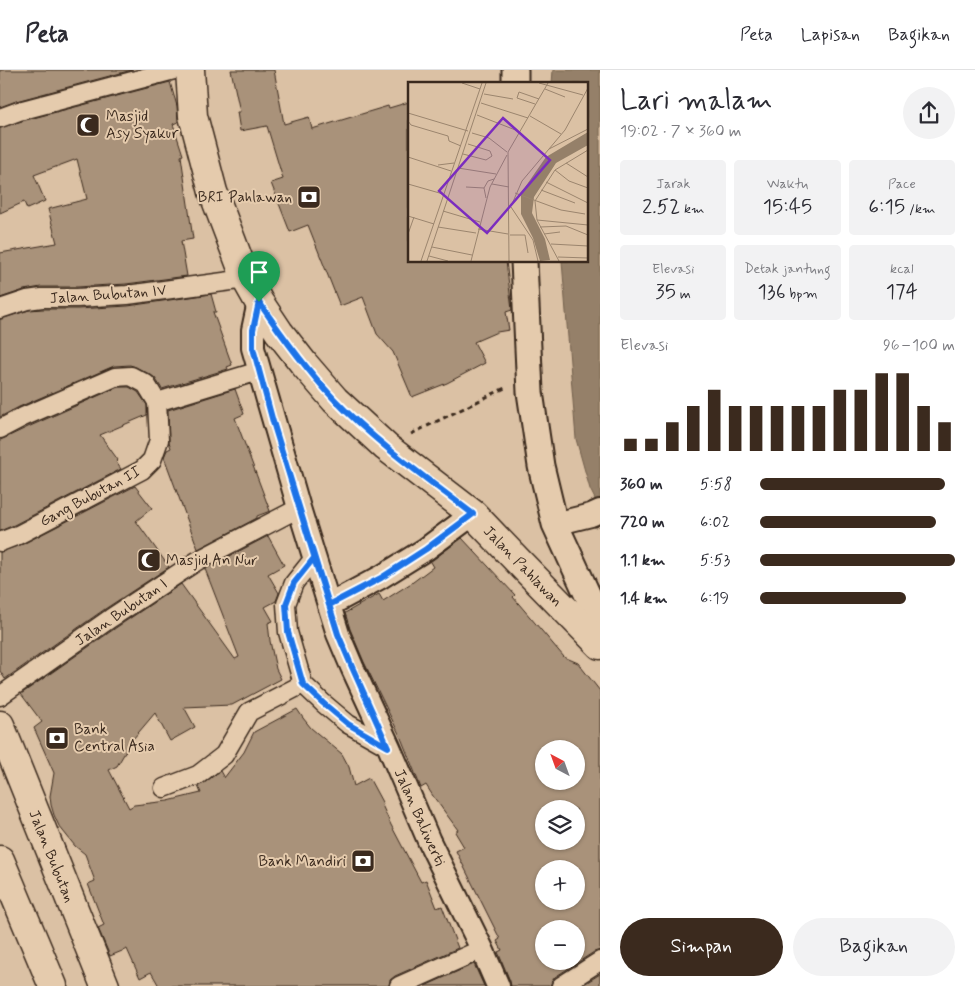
<!DOCTYPE html>
<html lang="id">
<head>
<meta charset="utf-8">
<style>
	body { margin:0; font-family:Mynerve,sans-serif; background:#f2f2f3; color:#2b2b33; height:100vh; display:flex; flex-direction:column; font-size:19px; white-space:nowrap }
	* { box-sizing:border-box; margin:0 }
	p { font-size:16px; color:#7c7c81 }
	.icon { flex:none; width:28px; height:28px; fill:none; stroke:currentColor; stroke-width:2; stroke-linecap:round; stroke-linejoin:round }
	.map { position:relative; flex:1; overflow:hidden }
	.details { display:flex; flex-direction:column; background:#fff; width:375px }
	.details>* { flex:none }
	.needle { width:32px; rotate:319deg }
	.tools { position:absolute; left:535px; top:670px; display:grid; gap:10px }
	.tools a { display:grid; place-items:center; width:50px; height:50px; border-radius:50%; background:#fff; box-shadow:0 1px 4px #0004; font-size:25px }
	.pin { position:absolute; display:grid; place-items:center; width:42px; height:42px; color:#fff; margin:-51px -21px; border-radius:50% 50% 50% 0; rotate:-45deg; box-shadow:0 0 5px #0007 }
	.pin .icon { rotate:45deg }
	.round { display:grid; place-items:center; flex:none; width:52px; height:52px; border-radius:26px; background:#f2f2f3 }
	.headline { display:flex; align-items:center; justify-content:space-between; height:85px; padding:0 20px }
	h1 { font-size:28px; font-weight:600; line-height:38px }
	.metrics { display:grid; grid-template-columns:repeat(3,1fr); gap:8px; height:85px; padding:5px 20px }
	.metrics div { display:grid; align-content:center; border-radius:5px; background:#f2f2f3; text-align:center }
	.metrics b { font-size:21px; font-weight:600 }
	.metrics small { font-size:14px; font-weight:400 }
	.metrics p { font-size:14px }
	.chart { height:140px; padding:10px 20px }
	.chart p { display:flex; justify-content:space-between }
	.chart svg { width:100%; height:90px; margin-top:5px; stroke:#3b2a1e; stroke-width:6 }
	.cta { display:flex; gap:10px; margin-top:auto; padding:10px 20px }
	.cta a { flex:1; height:58px; border-radius:30px; background:#3b2a1e; color:#fff; font-size:20px; font-weight:600; line-height:58px; text-align:center }
	.cta a+a { background:#f2f2f3; color:#2b2b33 }
	ul { padding:0 20px; list-style:none; font-size:16px }
	li { display:grid; grid-template-columns:80px 60px 1fr; align-items:center; height:38px }
	li i { height:12px; border-radius:6px; background:#3b2a1e }
	header { display:flex; align-items:center; gap:30px; box-sizing:border-box; height:70px; padding:0 25px; background:#fff; border-bottom:1px solid #e1e1e2 }
	header strong { font-size:24px }
	nav { display:flex; gap:28px; margin-inline-start:auto; font-size:18px }
	main { display:flex; flex:1; min-height:0 }
	.map>svg:first-child { display:block }
</style>
</head>
<body>
<header>
<strong>Peta</strong>
<nav><a>Peta</a><a>Lapisan</a><a>Bagikan</a></nav>
</header>
<main>
<div class="map">
<svg width="600" height="916" viewBox="0 0 600 916">
	<rect width="100%" height="100%" fill="#dbc1a4"/>
	<filter id="ink" filterUnits="userSpaceOnUse"><feTurbulence type="fractalNoise" baseFrequency=".02" numOctaves="2"/><feDisplacementMap in="SourceGraphic" scale="10" xChannelSelector="R" yChannelSelector="G"/><feConvolveMatrix kernelMatrix="1 2 1 2 8 2 1 2 1" color-interpolation-filters="sRGB"/></filter>
	<g filter="url(#ink)">
		<!-- water -->
		<polygon fill="#958069" stroke="#715e4b" points="553,0 600,0 600,439 590,419 576,369 562,191 586,191 586,14 552,14"/>
		<!-- building -->
		<g fill="#a9927a" stroke="#3b2a1e" fill-rule="evenodd">
			<polygon points="0,0 132,0 16,31 0,37"/>
			<polygon points="231,0 274,0 284,54 309,47 312,59 388,36 389,38 409,32 409,191 506,191 512,240 506,242 509,260 497,262 474,272 485,293 447,313 412,327 393,282 377,264 363,227 340,236 308,155 290,162 271,113 283,109 267,56 240,61 237,42 240,42"/>
			<polygon points="170,12 177,36 178,52 173,54 183,85 181,86 193,169 181,171 187,206 126,214 77,217 41,217 24,220 0,228 0,183 57,173 48,139 87,129 77,89 34,105 45,131 27,139 24,132 0,143 0,58 22,51"/>
			<polygon points="211,224 216,242 213,242 232,295 227,297 228,299 162,319 155,308 151,305 136,297 130,295 114,296 19,337 0,347 0,249 29,240 43,239 78,239 128,236"/>
			<polygon points="118,317 129,317 138,322 147,335 147,345 100,365 118,390 116,392 121,399 14,455 0,461 0,370 5,368 28,357"/>
			<polygon points="235,319 244,344 235,348 270,441 257,446 257,448 198,479 164,387 167,380 171,378 169,372 168,340"/>
			<polygon points="135,416 152,438 136,451 169,497 105,539 5,609 0,601 0,482 23,474"/>
			<polygon points="268,466 284,495 268,504 279,523 276,531 265,537 273,551 268,553 270,571 276,599 281,609 232,635 184,637 195,657 170,671 155,643 133,669 117,696 109,700 129,738 134,735 168,731 201,723 198,716 204,713 220,701 224,708 244,682 254,662 297,639 303,648 311,658 342,684 349,697 354,716 369,708 383,734 382,735 391,755 421,812 426,810 437,838 442,836 458,878 395,906 390,910 389,916 159,916 151,902 140,908 127,879 110,886 98,858 104,855 88,814 95,811 85,784 75,776 59,756 54,745 51,735 50,726 54,703 34,658 42,652 21,624 117,557 181,514 235,589 239,587 205,499"/>
			<path d="M462,468L515,525L513,527L564,587L578,593L600,621V880L594,882L555,907L552,911L550,916H511L510,911L498,882L502,880L497,871L500,869L456,781L464,777L455,762L458,760L433,726L426,715L421,718L401,668L364,592L350,559L345,543L379,524L383,531L413,512L433,497L430,492ZM544,679H576V711H544ZM544,739H576V771H544ZM544,799H576V831H544ZM544,859H576V891H544Z"/>
			<polygon points="474,894 484,916 425,916"/>
			<polygon points="600,904 600,916 581,916"/>
		</g>
		<g fill="none" stroke-linecap="round" stroke-linejoin="round">
			<!-- minor casing -->
			<g stroke="#3b2a1e" stroke-width="21">
				<g id="minor">
					<polyline points="0,48 19,41 174,0"/>
					<polyline points="0,239 27,230 42,228 77,228 127,225 246,209"/>
					<polyline points="157,332 259,301"/>
					<polyline points="0,359 23,347 115,307 131,306 146,314 157,332"/>
					<polyline points="0,472 18,465 142,400 152,390 159,370 157,332"/>
					<polyline points="314,488 294,513 286,534 288,562 303,614 323,633 348,654 389,677"/>
					<polyline points="0,626 111,548 197,491 299,438"/>
					<polyline points="164,718 198,705 224,685 249,642 303,614"/>
					<polyline points="399,916 482,879"/>
					<polyline points="561,916 600,891"/>
				</g>
			</g>
			<!-- tertiary casing -->
			<g stroke="#3b2a1e" stroke-width="26">
				<g id="tertiary">
					<polyline points="259,232 253,260 253,278 299,438 338,564 352,597 389,677 429,771 482,879 498,916"/>
					<polyline points="555,454 591,445 600,441"/>
					<polyline points="329,535 381,507 426,479 473,444"/>
				</g>
			</g>
			<!-- secondary casing -->
			<g stroke="#3b2a1e" stroke-width="29">
				<g id="secondary">
					<polyline points="515,0 515,14"/>
					<polyline points="524,191 530,322 541,396 555,454 600,552"/>
				</g>
			</g>
			<!-- primary casing -->
			<g stroke="#3b2a1e" stroke-width="31">
				<g id="primary">
					<polyline points="190,0 193,46 213,122 246,209 259,232 279,262 304,294 335,330 386,377 473,444 517,490 600,575"/>
					<polyline points="0,655 105,916"/>
					<polyline points="0,790 53,916"/>
				</g>
			</g>
			<!-- path -->
			<polyline stroke="#3b2a1e" stroke-width="3" stroke-dasharray="5 4" stroke-linecap="butt" points="411,364 507,317"/>
			<!-- minor -->
			<use href="#minor" stroke="#e5cbad" stroke-width="18"/>
			<!-- tertiary -->
			<use href="#tertiary" stroke="#e5cbad" stroke-width="22"/>
			<!-- secondary -->
			<use href="#secondary" stroke="#e5cbad" stroke-width="25"/>
			<!-- primary -->
			<use href="#primary" stroke="#e5cbad" stroke-width="28"/>
		</g>
	</g>
	<g fill="none" stroke-linecap="round" stroke-linejoin="round" filter="url(#ink)">
		<!-- route casing -->
		<g stroke="#fff" stroke-width="10">
			<path id="route" d="M259,232L253,260V278L273,352L338,564L352,597L388,677L348,654L323,633L303,614L288,562L286,534L294,513L314,488L329,535L381,508L426,479L473,444C426,408 375,372 334,329C306,299 282,266 259,232"/>
		</g>
		<!-- route -->
		<use href="#route" stroke="#1a73e8" stroke-width="6"/>
	</g>
	<!-- icons -->
	<defs>
		<g id="mosque-square" transform="scale(1.25)"><rect x="-9" y="-9" width="18" height="18" rx="4" fill="#3b2a1e" stroke="#e5cbad"/><path d="M3.5-4.9A6 6 0 1 0 3.5 4.9A5 5 0 1 1 3.5-4.9Z" fill="#fff"/></g>
		<g id="bank-square" transform="scale(1.25)"><rect x="-9" y="-9" width="18" height="18" rx="4" fill="#3b2a1e" stroke="#e5cbad"/><path d="M-6-4H6V4H-6ZM0-2.3a2.3 2.3 0 1 0 0 4.6a2.3 2.3 0 1 0 0-4.6Z" fill="#fff"/></g>
	</defs>
	<g fill-rule="evenodd">
		<use href="#mosque-square" x="88" y="55"/>
		<use href="#bank-square" x="309" y="127"/>
		<use href="#mosque-square" x="149" y="490"/>
		<use href="#bank-square" x="57" y="668"/>
		<use href="#bank-square" x="363" y="791"/>
	</g>
	<g text-anchor="middle" stroke-width="4" stroke-linejoin="round" paint-order="stroke">
		<!-- poi labels -->
		<g font-size="15" fill="#3b2a1e" stroke="#e5cbad" text-anchor="start">
			<text x="106" y="51">Masjid<tspan x="106" dy="17">Asy Syakur</tspan></text>
			<text x="292" y="132" text-anchor="end">BRI Pahlawan</text>
			<text x="166" y="495">Masjid An Nur</text>
			<text x="74" y="664">Bank<tspan x="74" dy="17">Central Asia</tspan></text>
			<text x="346" y="796" text-anchor="end">Bank Mandiri</text>
		</g>
		<!-- street labels -->
		<g font-size="15" fill="#3b2a1e" stroke="#e5cbad">
			<text transform="translate(108 224) rotate(-4)" y="5">Jalan Bubutan IV</text>
			<text transform="translate(90 426) rotate(-28)" y="5">Gang Bubutan II</text>
			<text transform="translate(523 496) rotate(46)" y="5">Jalan Pahlawan</text>
			<text transform="translate(121 542) rotate(-34)" y="5">Jalan Bubutan I</text>
			<text transform="translate(420 747) rotate(66)" y="5">Jalan Baliwerti</text>
			<text transform="translate(52 786) rotate(68)" y="5">Jalan Bubutan</text>
		</g>
	</g>
	<!-- overview -->
	<g transform="translate(408 12)">
		<rect width="180" height="180" fill="#dbc1a4"/>
		<path d="M180,50V63L148,81L126,115L124,131L137,157L142,178L132,179L125,156L113,132V111L138,75Z" fill="#958069"/>
		<path fill="none" stroke="#9b856e" stroke-width="1" d="M54,1L72,7M131,1L175,13M137,7L157,15M76,12L105,17M73,21L120,36M127,22L109,16L111,10L131,17M0,31L60,49M69,33L110,49M122,34L153,52M0,39L3,43L40,54L41,59L53,64M64,51L81,56L99,70M60,62L82,69L84,74M141,67L180,47M55,72L78,78L84,74M0,75L43,89M158,81L180,95M30,83L46,81M50,86L88,92M147,88L161,99L180,106M138,100L180,121M0,102L35,112M84,102L101,105M58,105L76,106M133,108L167,121M107,111L153,128L177,132M78,116L76,106L80,99L86,97M104,122L114,99L157,48L180,6M103,125L125,158L130,179M35,129L72,140M0,134L26,142M129,138L180,143M30,145L68,151M132,145L158,144L180,153M70,147L100,152M0,152L6,135M136,152L152,150M102,153H117L120,171M143,162L180,164M24,165L64,173M21,174L40,179M150,175L180,176M13,179L74,1M19,179L78,1M63,179L82,105L99,73M101,179L100,70L140,1M151,179L129,138L127,119L147,88L180,68"/>
		<path fill="#7b2cbf" fill-opacity="0.15" stroke="#7b2cbf" stroke-width="2.5" d="M95,36L142,78L79,151L31,109Z"/>
		<rect width="180" height="180" fill="none" stroke="#3b2a1e" stroke-width="2.5"/>
	</g>
</svg>
<div class="tools">
<a><svg class="needle" viewBox="-14 -14 28 28"><path d="M0-13l5 13h-10z" fill="#e53935"/><path d="M0 13l5-13h-10z" fill="#7c7c81"/></svg></a>
<a><svg class="icon" aria-label="layers" viewBox="0 0 24 24"><path d="M12 4l9 5-9 5-9-5zM3 14l9 5 9-5"/></svg></a>
<a>+</a>
<a>−</a>
</div>
<div class="pin" style="left:259px;top:232px;background:#1e9e55"><svg class="icon" aria-label="arrive" viewBox="0 0 24 24"><path d="M6 21V4h12l-3 4 3 4H6"/></svg></div>
</div>
<section class="details">
<div class="headline"><div><h1>Lari malam</h1><p>19:02 · 7 × 360 m</p></div><a class="round"><svg class="icon" aria-label="share" viewBox="0 0 24 24"><path d="M12 15V3M7 8l5-5 5 5M5 13v7h14v-7"/></svg></a></div>
<div class="metrics">
<div><p>Jarak</p><b>2.52<small> km</small></b></div>
<div><p>Waktu</p><b>15:45</b></div>
<div><p>Pace</p><b>6:15<small> /km</small></b></div>
</div>
<div class="metrics">
<div><p>Elevasi</p><b>35<small> m</small></b></div>
<div><p>Detak jantung</p><b>136<small> bpm</small></b></div>
<div><p>kcal</p><b>174</b></div>
</div>
<div class="chart"><p><span>Elevasi</span>96–100 m</p>
<svg viewBox="0 0 160 44" preserveAspectRatio="none"><path d="M5 44V38M15 44V38M25 44V30M35 44V22M45 44V14M55 44V22M65 44V22M75 44V22M85 44V22M95 44V22M105 44V14M115 44V14M125 44V6M135 44V6M145 44V22M155 44V30"/></svg>
</div>
<ul>
<li><b>360 m</b>5:58<i style="width:95%"></i></li>
<li><b>720 m</b>6:02<i style="width:90%"></i></li>
<li><b>1.1 km</b>5:53<i style="width:100%"></i></li>
<li><b>1.4 km</b>6:19<i style="width:75%"></i></li>
</ul>
<div class="cta"><a>Simpan</a><a>Bagikan</a></div>
</section>
</main>
</body>
</html>
